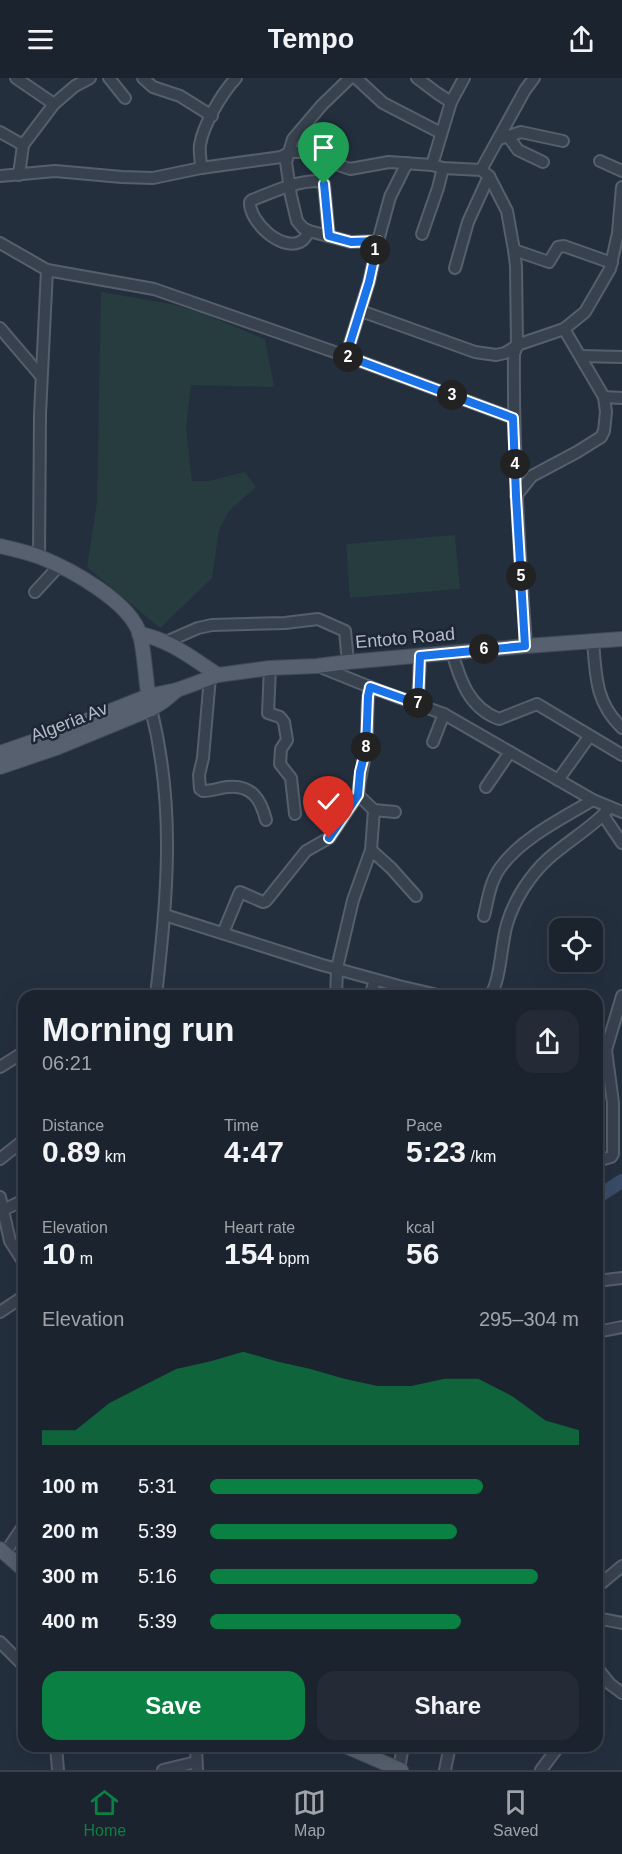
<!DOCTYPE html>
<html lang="en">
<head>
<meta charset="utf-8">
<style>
	body { margin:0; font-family:Arial,sans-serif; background:#242b36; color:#f1f3f6; height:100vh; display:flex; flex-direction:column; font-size:22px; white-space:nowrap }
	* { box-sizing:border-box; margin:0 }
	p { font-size:20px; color:#a0a4aa }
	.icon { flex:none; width:33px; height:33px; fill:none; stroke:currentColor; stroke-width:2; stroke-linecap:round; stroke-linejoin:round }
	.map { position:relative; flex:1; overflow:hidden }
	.side { position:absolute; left:18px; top:912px; width:585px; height:762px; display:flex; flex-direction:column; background:#1b232e; border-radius:18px; box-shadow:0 6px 24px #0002,0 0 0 2px #39404a }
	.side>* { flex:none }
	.fabs { position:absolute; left:549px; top:840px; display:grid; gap:12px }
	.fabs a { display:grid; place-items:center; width:54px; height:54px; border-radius:12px; background:#1b232e; box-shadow:0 6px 24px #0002,0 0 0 2px #39404a; font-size:30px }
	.pin { position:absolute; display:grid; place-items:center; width:51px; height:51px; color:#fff; margin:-62px -26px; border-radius:50% 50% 50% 0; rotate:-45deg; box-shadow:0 0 6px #0007 }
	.pin .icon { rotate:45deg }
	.km { position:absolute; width:30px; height:30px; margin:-15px; border-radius:50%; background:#222; color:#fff; font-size:16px; line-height:30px; text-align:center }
	.round { display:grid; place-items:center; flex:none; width:63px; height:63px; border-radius:18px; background:#242b36 }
	.head { display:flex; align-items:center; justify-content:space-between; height:102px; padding:0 24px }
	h1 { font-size:33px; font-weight:700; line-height:45px }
	.figures { display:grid; grid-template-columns:repeat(3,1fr); gap:9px; height:102px; padding:6px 24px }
	.figures div { display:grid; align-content:center }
	.figures b { font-size:30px; font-weight:700 }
	.figures small { font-size:16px; font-weight:400 }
	.figures p { font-size:16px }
	.chart { height:168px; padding:12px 24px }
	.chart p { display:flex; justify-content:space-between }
	.chart svg { width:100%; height:108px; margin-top:6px; fill:#0b8043; opacity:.7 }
	.primary-button { display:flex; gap:12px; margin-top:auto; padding:12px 24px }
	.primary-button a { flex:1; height:69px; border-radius:18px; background:#0b8043; color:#fff; font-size:24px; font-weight:700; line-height:69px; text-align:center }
	.primary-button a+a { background:#242b36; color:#f1f3f6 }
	ul { padding:0 24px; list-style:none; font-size:20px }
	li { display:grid; grid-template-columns:96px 72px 1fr; align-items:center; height:45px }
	li i { height:15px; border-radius:8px; background:#0b8043 }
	header { display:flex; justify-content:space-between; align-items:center; height:78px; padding:0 24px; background:#1b232e; font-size:27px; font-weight:700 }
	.tabs { display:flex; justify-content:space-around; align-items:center; height:84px; border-top:2px solid #39404a; background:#1b232e; font-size:16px; color:#a0a4aa }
	.tabs a { display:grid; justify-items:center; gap:3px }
	.tabs .current { color:#0b8043 }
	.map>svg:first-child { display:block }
</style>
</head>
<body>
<header><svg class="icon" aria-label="menu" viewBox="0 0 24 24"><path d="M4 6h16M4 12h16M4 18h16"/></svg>Tempo<svg class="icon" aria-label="share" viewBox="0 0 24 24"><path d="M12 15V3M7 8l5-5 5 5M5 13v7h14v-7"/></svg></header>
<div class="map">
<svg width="622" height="1692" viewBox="0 0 622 1692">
	<rect width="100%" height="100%" fill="#242f3e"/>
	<!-- green -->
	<g fill="#263c3f">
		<polygon points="101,214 171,226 199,234 265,261 274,309 191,307 186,349 192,403 209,403 245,394 256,409 229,433 219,452 212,500 160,550 87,489 97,424"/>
		<polygon points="455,457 460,511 350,520 346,466"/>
	</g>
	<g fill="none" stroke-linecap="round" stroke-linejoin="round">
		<!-- river -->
		<polyline stroke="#394c67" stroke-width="14" points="597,1119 622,1103"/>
		<!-- minor casing -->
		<g stroke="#565f6c" stroke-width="14">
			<g id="minor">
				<polyline points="16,0 54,26"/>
				<polyline points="109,0 125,20"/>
				<polyline points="143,0 153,9 180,18 212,38"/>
				<polyline points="350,0 322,27 293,61 286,84 291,118 297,143 303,150 309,153 351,164 378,163"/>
				<polyline points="356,0 383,25 441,55"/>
				<polyline points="417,0 437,15 451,24"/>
				<polyline points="0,54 23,67"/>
				<polyline points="508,58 518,72 543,84"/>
				<polyline points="499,61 521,54 563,63"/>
				<polyline points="600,83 622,93"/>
				<polyline points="432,87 451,24 464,0"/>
				<path d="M201,90C201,82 199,74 200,67C203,47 222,15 236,0"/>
				<polyline points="481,92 525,12 534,0"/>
				<polyline points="19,97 23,67 29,59 54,26 75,8 90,0"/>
				<path d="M0,98L55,93L122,99L153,100L201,90L281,79L290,74H301L350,91L389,84L432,87L443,90L481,92L489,98L507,133L514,172L516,188L517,268L514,276C513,373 519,470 526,568"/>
				<path d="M309,153C307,157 304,162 300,164C280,173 249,143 250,124L252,122C276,113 296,102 322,103L324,106L329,158"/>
				<polyline points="422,156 438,110 443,90"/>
				<polyline points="0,165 47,192 154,211 346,278 513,340"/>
				<polyline points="514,172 549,184 558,169 564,168 612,185"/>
				<polyline points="455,190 468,144 489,98"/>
				<polyline points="361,233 475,274 496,277 505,275 520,266 564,251 585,234 610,191 618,155 622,109"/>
				<polyline points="0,250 41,298"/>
				<polyline points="346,278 369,204 378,163 390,119 407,85"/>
				<polyline points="581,278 622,279"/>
				<polyline points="604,319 622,320"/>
				<polyline points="516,418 532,398 577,374 601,359 604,353 606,334 604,319 564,251"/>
				<polyline points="39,479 40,336 47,192"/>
				<polyline points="35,514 59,488"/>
				<path d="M593,563C596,598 595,624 622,650"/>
				<polyline points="166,564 198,550 212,547 285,545 318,541 345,553 348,584"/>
				<path d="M452,574C460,602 469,630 499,641L537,626L622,677"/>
				<polyline points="318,588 370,609 444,636 593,722 622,734"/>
				<polyline points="270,590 268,635 280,639 284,644 287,662 281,671 280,686 291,700 295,736"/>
				<path d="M210,599L203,680L199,697L200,711L203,713C212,713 219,710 227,709C252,706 261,722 266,742"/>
				<polyline points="418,626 420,578"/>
				<path d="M151,631C176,730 167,818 156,918"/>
				<polyline points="433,664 444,636"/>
				<polyline points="558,702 589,659"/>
				<polyline points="486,709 510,674"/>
				<polyline points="374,732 395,734"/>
				<polyline points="607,732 603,737 622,765"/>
				<polyline points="371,772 391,790 416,818"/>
				<polyline points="165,837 319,886 399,908 442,918"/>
				<path d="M484,838C488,821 490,804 500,790C520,761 563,740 593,722"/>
				<polyline points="223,855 240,814 263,824 266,823 306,773 329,760 358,717"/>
				<path d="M336,918L337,890L353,822L371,772L374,732L358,717C359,700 364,686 366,670C369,650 365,629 370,609"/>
				<polyline points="370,918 375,902"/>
				<path d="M490,918C501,902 501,865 507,846C514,822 530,797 549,780C566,765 586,753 603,737"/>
				<polyline points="559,918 574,917"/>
				<polyline points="597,975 606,972 622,918"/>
				<polyline points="0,989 24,974"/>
				<polyline points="0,1081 24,1062"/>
				<polyline points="597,1083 611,1079 613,1076 613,1025 606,972"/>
				<polyline points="0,1119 10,1163 24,1185"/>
				<polyline points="3,1132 24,1122"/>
				<polyline points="597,1203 622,1200"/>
				<polyline points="0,1234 24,1218"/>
				<polyline points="597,1254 622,1249"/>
				<polyline points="5,1475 24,1447"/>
				<polyline points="597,1509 622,1488"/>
				<polyline points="597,1540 622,1545"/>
				<polyline points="0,1564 24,1588"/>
				<polyline points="597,1590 610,1606 622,1615"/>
				<polyline points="56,1668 58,1692"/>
				<polyline points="196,1668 197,1692"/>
				<polyline points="399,1691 403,1668"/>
				<polyline points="163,1692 196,1684"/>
				<polyline points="445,1692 450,1668"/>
				<polyline points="541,1692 559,1668"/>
			</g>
		</g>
		<!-- major casing -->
		<g stroke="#414a57" stroke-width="16">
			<g id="major">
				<path d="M0,468C13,471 27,474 40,479C70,491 131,524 140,557C146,581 145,607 151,631"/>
				<path d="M139,556C169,561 193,581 218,597"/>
				<polyline points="0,675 43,660 148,618 177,612 218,597 270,590 317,588 348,584 526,568 622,561"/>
				<polyline points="0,689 56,670 151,631 164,623 177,612"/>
				<polyline points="0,1471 24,1492"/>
				<polyline points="345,1668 401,1692"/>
			</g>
		</g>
		<!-- minor -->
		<use href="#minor" stroke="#38414e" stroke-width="10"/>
		<!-- major -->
		<use href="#major" stroke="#56606e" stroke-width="14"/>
	</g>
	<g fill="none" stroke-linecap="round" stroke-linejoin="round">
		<!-- route casing -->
		<g stroke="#fff" stroke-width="12">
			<polyline id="route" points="324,106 329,158 351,164 378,163 369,204 346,278 513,340 516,418 525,568 420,578 418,626 370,609 368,618 366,670 360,694 358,717 329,760"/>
		</g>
		<!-- route -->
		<use href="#route" stroke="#1a73e8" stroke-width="8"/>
	</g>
	<g text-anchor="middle" stroke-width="5" stroke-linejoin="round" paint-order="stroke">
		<!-- street labels -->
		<g font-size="18" fill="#b4bcc9" stroke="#1d2633">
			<text transform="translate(405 560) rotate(-5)" y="6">Entoto Road</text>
			<text transform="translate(69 644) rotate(-21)" y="6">Algeria Av</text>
		</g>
	</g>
</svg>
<div class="fabs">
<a><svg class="icon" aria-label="locate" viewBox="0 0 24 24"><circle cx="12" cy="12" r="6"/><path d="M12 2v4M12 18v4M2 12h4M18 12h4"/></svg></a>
</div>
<div class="pin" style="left:324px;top:106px;background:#1e9e55"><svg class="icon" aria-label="arrive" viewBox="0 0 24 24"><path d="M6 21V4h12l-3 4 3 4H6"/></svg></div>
<div class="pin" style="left:329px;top:760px;background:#d93025"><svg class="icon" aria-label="check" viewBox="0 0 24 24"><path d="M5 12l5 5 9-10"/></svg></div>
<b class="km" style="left:375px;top:172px">1</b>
<b class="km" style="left:348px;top:279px">2</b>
<b class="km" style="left:452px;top:317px">3</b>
<b class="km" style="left:515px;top:386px">4</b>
<b class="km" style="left:521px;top:498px">5</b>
<b class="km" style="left:484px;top:571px">6</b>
<b class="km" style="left:418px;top:625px">7</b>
<b class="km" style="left:366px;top:669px">8</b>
<section class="side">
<div class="head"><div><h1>Morning run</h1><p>06:21</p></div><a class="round"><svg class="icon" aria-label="share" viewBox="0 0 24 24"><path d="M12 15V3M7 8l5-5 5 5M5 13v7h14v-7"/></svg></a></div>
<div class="figures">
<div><p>Distance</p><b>0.89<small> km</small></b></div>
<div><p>Time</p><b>4:47</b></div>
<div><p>Pace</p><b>5:23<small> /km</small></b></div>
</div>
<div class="figures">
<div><p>Elevation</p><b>10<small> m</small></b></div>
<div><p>Heart rate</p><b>154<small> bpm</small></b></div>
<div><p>kcal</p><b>56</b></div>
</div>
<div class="chart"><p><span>Elevation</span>295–304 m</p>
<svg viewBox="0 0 160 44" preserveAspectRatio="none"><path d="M0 44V38L10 38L20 27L30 20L40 13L50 10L60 6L70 10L80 13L90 17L100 20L110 20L120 17L130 17L140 24L150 34L160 38V44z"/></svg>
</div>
<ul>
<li><b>100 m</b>5:31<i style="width:74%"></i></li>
<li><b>200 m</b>5:39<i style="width:67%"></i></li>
<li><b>300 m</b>5:16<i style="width:89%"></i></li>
<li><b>400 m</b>5:39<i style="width:68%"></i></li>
</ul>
<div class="primary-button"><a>Save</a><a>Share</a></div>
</section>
</div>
<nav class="tabs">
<a class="current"><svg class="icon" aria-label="home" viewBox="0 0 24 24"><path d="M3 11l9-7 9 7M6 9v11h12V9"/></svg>Home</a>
<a><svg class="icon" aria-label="map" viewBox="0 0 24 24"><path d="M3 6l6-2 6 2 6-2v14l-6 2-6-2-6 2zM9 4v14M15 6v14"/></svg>Map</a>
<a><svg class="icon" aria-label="saved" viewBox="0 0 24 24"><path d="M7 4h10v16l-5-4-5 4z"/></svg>Saved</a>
</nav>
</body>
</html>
